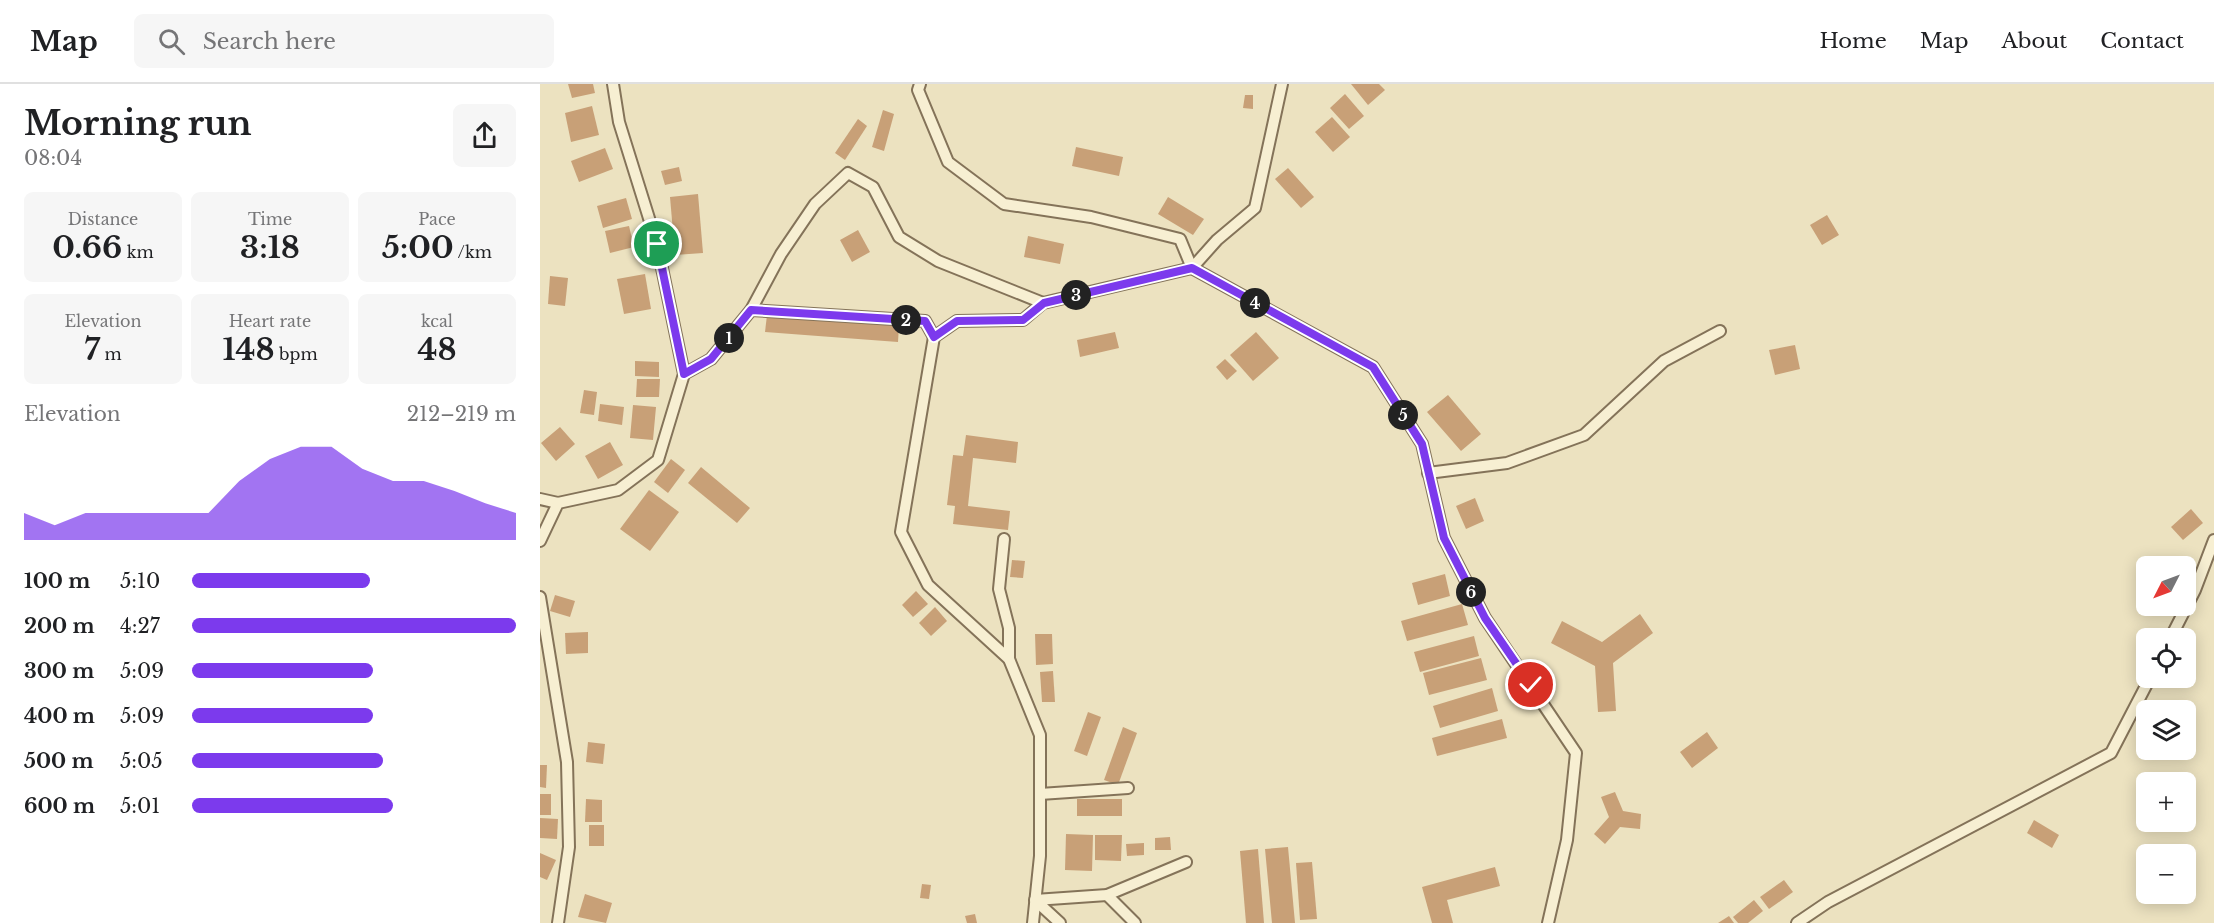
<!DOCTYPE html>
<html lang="en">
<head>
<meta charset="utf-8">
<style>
	body { margin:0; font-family:"Libre Baskerville",serif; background:#f6f6f6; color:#202124; height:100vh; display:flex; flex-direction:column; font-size:22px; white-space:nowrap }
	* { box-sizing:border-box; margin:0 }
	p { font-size:20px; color:#757577 }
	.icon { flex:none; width:33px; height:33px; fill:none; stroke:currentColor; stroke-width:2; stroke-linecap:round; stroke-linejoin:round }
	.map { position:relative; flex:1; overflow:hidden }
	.sheet { display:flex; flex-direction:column; background:#fff; width:540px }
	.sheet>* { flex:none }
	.needle { width:39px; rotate:228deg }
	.buttons { position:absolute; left:1596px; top:472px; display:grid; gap:12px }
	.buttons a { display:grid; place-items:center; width:60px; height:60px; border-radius:9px; background:#fff; box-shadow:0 3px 15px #0003; font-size:30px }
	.pin { position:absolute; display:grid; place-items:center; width:51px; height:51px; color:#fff; margin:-26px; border:3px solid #fff; border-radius:50%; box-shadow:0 2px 6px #0007 }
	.km { position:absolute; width:30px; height:30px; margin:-15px; border-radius:50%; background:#222; color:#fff; font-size:16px; line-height:30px; text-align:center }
	.round { display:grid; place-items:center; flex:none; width:63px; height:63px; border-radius:9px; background:#f6f6f6 }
	.overview { display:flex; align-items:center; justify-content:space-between; height:102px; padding:0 24px }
	h1 { font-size:33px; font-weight:700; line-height:45px }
	.stats { display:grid; grid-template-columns:repeat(3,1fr); gap:9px; height:102px; padding:6px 24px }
	.stats div { display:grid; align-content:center; border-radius:9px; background:#f6f6f6; text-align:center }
	.stats b { font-size:30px; font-weight:700 }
	.stats small { font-size:16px; font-weight:400 }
	.stats p { font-size:16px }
	.chart { height:168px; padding:12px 24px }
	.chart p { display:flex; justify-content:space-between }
	.chart svg { width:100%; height:108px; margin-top:6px; fill:#7c3aed; opacity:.7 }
	ul { padding:0 24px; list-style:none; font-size:20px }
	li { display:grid; grid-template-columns:96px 72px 1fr; align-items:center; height:45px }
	li i { height:15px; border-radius:8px; background:#7c3aed }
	header { display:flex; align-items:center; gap:36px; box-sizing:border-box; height:84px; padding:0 30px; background:#fff; border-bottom:2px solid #e0e0e0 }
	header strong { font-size:28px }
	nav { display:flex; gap:33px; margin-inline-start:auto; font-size:21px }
	.search { width:420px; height:54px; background:#f6f6f6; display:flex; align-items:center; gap:15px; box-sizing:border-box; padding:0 21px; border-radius:9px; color:#757577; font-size:22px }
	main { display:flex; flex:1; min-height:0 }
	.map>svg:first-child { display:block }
</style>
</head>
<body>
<header>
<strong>Map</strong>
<div class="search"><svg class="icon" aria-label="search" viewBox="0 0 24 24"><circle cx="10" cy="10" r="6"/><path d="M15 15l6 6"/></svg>Search here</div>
<nav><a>Home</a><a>Map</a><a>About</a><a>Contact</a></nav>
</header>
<main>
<section class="sheet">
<div class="overview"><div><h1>Morning run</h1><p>08:04</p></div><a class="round"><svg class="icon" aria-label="share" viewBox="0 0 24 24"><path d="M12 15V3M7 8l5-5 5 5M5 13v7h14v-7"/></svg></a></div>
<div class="stats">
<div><p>Distance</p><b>0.66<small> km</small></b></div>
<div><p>Time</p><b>3:18</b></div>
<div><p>Pace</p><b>5:00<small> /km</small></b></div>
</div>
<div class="stats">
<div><p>Elevation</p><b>7<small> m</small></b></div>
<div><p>Heart rate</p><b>148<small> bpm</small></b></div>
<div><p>kcal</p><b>48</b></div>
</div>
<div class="chart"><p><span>Elevation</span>212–219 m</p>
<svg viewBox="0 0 160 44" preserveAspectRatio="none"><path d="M0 44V33L10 38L20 33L30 33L40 33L50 33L60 33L70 20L80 11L90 6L100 6L110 15L120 20L130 20L140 24L150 29L160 33V44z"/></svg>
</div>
<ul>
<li><b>100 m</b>5:10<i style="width:55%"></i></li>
<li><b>200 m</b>4:27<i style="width:100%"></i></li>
<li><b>300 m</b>5:09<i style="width:56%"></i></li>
<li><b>400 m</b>5:09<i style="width:56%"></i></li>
<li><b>500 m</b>5:05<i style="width:59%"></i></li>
<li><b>600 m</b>5:01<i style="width:62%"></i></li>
</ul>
</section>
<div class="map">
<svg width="1674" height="839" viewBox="0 0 1674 839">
	<rect width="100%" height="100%" fill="#ece2c0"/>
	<!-- building -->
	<g fill="#c8a077">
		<polygon points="28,0 53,0 55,9 32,14"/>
		<polygon points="811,0 839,0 845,6 828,21"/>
		<polygon points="805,10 824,32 809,45 790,24"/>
		<polygon points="705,11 713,11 713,25 703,24"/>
		<polygon points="52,22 59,51 31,58 25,29"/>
		<polygon points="343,26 354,30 344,67 332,63"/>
		<polygon points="792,33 810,53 793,68 775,48"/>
		<polygon points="318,35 327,42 305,76 295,69"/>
		<polygon points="536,63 583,73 579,92 532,82"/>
		<polygon points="65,64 73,85 39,98 31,77"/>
		<polygon points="139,83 142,97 125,101 121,87"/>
		<polygon points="748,84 774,113 761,124 735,95"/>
		<polygon points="158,110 163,169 135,171 130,113"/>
		<polygon points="628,113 664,135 653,151 618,130"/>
		<polygon points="86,114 92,135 63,144 57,122"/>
		<polygon points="1287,131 1299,151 1282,161 1270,141"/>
		<polygon points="89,142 94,163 70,169 65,147"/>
		<polygon points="318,146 330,168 312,178 300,156"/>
		<polygon points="488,152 524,160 520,180 484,173"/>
		<polygon points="105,190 111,225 84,230 77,195"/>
		<polygon points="10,192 28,194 25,222 8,220"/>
		<polygon points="227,231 359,242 358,258 225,248"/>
		<polygon points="575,248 579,264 540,273 537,256"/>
		<polygon points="716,248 739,274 713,297 690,271"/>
		<polygon points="1255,261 1260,285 1235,291 1229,266"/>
		<polygon points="685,275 697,287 687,296 676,283"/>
		<polygon points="95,277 119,278 119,293 95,292"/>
		<polygon points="97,295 120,295 119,313 96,313"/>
		<polygon points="44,306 57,308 54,331 40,329"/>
		<polygon points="908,311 941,350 921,367 887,328"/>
		<polygon points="60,320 84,323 82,341 58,337"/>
		<polygon points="93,321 116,323 113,356 90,354"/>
		<polygon points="20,343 35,360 16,377 1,359"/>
		<polygon points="426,351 478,358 476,379 433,374 428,422 470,427 468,446 413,440 415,422 407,421 413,371 423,372"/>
		<polygon points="70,358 83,381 58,395 45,372"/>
		<polygon points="131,375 145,386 128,409 114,398"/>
		<polygon points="161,383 210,424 197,439 148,399"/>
		<polygon points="109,406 139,428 110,467 80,445"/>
		<polygon points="935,414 944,437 926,445 916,422"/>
		<polygon points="1651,425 1663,439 1643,456 1631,443"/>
		<polygon points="472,476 485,477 483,494 470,493"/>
		<polygon points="905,490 910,512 878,521 872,499"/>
		<polygon points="376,507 388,520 373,533 362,521"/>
		<polygon points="15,511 35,517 30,533 10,527"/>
		<polygon points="922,520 928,541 867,557 861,537"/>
		<polygon points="395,523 407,537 391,552 379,539"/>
		<polygon points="1100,530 1113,549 1073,579 1076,627 1058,628 1055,582 1011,559 1022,537 1062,558"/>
		<polygon points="48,548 48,569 26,570 25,549"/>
		<polygon points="495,550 512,550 513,580 496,581"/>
		<polygon points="934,552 939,572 880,588 874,568"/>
		<polygon points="941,574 947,596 889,611 883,589"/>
		<polygon points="513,587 515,618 502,618 500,588"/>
		<polygon points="952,604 958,627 900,644 893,622"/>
		<polygon points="548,628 561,633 547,672 534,667"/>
		<polygon points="962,635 967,654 897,672 892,654"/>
		<polygon points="583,643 597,649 578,701 564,696"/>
		<polygon points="1167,648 1178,664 1152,684 1140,668"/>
		<polygon points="48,658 65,660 63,680 46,678"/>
		<polygon points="0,681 7,681 6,704 0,703"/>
		<polygon points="1075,708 1083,727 1101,730 1100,745 1080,743 1065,760 1054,750 1069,733 1061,713"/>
		<rect x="0" y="710" width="11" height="21"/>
		<polygon points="46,715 62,716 62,738 45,738"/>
		<rect x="537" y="715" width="45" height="17"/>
		<polygon points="0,734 18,735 17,755 0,754"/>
		<polygon points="1494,736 1519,751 1512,764 1487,749"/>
		<rect x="49" y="741" width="15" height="21"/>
		<polygon points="526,750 553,751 552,787 525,786"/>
		<polygon points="555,751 582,751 581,777 555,776"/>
		<polygon points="630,753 631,766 615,766 615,754"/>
		<polygon points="604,759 604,771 587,772 586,760"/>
		<polygon points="748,763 755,839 732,839 725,765"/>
		<polygon points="718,765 724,839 706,839 700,767"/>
		<polygon points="0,769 16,776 7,796 0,793"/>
		<polygon points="772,778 777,835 760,836 756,779"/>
		<polygon points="955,783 960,802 907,816 913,839 892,839 882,803"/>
		<polygon points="1244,796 1253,808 1229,825 1220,813"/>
		<polygon points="382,800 391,801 389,815 380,814"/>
		<polygon points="45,810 72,819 66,839 38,833"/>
		<polygon points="1214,816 1223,827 1208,839 1198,839 1193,833"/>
		<polygon points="435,830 437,839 427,839 425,832"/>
		<polygon points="1189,832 1194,839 1178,839"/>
	</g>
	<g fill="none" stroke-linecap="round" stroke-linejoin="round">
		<!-- street casing -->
		<g stroke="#847359" stroke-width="14">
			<g id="street">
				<polyline points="380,0 378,6 408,78 464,120 551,133 640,155 652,184 833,283 882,360 904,454 945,534 1036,669 1027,756 1008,839"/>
				<polyline points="211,226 385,237 394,253"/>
				<polyline points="144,290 171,275 211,226 241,170 275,120 308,89 333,103 359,153 398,177 503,219"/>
				<polyline points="888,389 967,379 1044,351 1124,277 1180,247"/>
				<polyline points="0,415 18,419"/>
				<polyline points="464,455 459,505 469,544 469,575"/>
				<polyline points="0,457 18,419 78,406 118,376 144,290 117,160 79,38 73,0"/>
				<polyline points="0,513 27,678 29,763 18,839"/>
				<polyline points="1630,555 1655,506 1674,456"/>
				<polyline points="500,710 588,704"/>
				<polyline points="567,811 595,839"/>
				<polyline points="493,839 500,772 500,651 469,575 388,501 361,448 394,253 417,237 483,236 503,219 652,184 677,156 715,124 742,0"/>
				<polyline points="520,839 495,816 567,811 646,778"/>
				<polyline points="1257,839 1288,818 1571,669 1610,594"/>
			</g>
		</g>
		<!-- street -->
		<use href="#street" stroke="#f7efd2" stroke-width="10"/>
	</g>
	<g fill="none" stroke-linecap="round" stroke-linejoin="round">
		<!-- route casing -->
		<g stroke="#fff" stroke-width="12">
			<polyline id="route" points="117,160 144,290 171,275 211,226 385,237 394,253 417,237 483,236 504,219 652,184 833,283 882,360 904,454 945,534 991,601"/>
		</g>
		<!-- route -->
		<use href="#route" stroke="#7c3aed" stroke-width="8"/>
	</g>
</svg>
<div class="buttons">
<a><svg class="needle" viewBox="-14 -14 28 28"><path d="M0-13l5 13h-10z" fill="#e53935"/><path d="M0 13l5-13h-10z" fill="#757577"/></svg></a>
<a><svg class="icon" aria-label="locate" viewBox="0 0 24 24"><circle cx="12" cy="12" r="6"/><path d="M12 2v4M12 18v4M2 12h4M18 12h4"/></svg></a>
<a><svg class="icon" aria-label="layers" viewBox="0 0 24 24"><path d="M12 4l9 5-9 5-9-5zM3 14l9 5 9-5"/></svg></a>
<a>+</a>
<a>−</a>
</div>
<div class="pin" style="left:117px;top:160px;background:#1e9e55"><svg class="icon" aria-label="arrive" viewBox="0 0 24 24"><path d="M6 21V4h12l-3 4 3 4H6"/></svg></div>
<div class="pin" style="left:991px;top:601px;background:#d93025"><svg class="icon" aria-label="check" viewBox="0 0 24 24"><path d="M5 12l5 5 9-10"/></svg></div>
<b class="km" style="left:189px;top:254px">1</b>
<b class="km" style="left:366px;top:236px">2</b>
<b class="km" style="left:536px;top:211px">3</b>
<b class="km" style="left:715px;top:219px">4</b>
<b class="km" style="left:863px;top:331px">5</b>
<b class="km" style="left:931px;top:508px">6</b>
</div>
</main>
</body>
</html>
